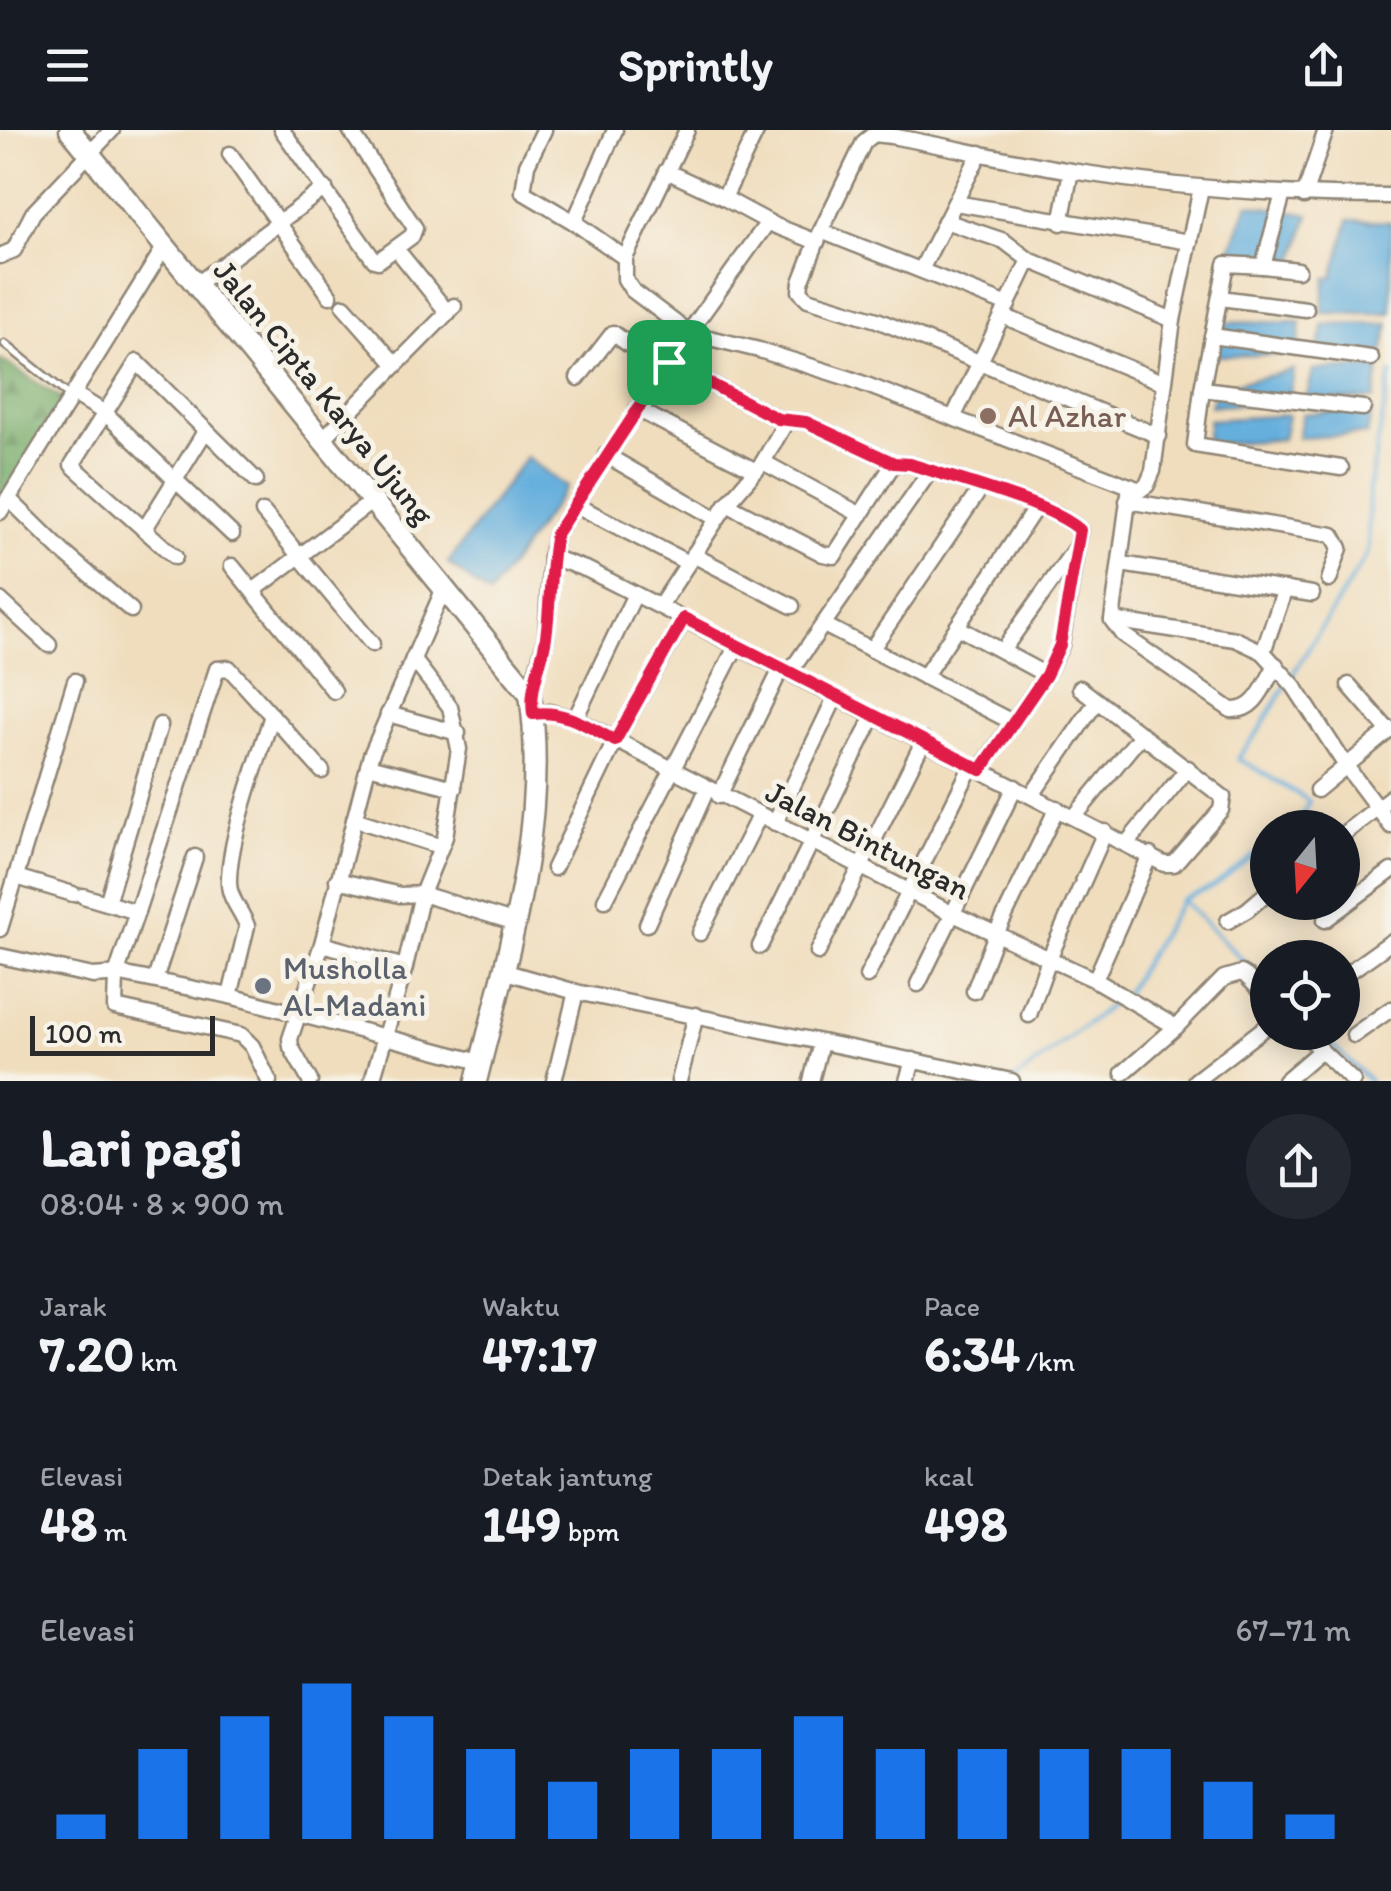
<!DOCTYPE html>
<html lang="id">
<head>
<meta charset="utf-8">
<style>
	body { margin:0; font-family:Itim,sans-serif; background:#242831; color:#f1f3f6; height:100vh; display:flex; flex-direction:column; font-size:38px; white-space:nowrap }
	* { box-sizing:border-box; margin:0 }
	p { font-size:32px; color:#9ea1a6 }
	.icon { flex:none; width:55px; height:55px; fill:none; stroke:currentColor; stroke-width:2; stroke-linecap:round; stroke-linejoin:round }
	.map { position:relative; height:951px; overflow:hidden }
	.drawer { display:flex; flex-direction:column; background:#171b24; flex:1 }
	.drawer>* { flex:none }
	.needle { width:65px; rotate:198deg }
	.fabs { position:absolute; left:1250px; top:680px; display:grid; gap:20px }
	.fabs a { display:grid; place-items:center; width:110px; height:110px; border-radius:50%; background:#171b24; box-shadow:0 5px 25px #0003; font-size:50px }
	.scale { position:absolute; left:30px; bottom:25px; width:185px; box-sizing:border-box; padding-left:10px; border:5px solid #2b2b2b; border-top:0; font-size:28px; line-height:35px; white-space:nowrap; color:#2b2b2b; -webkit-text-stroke:8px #f7f3e8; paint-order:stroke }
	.pin { position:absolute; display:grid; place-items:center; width:85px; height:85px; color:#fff; margin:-42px; border-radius:20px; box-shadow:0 5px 15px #0006 }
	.round { display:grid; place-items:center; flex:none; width:105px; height:105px; border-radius:52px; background:#242831 }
	.headline { display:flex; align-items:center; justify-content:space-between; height:170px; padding:0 40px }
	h1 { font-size:55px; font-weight:800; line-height:75px }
	.stats { display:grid; grid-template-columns:repeat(3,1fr); gap:15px; height:170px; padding:10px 40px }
	.stats div { display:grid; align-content:center }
	.stats b { font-size:50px; font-weight:800 }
	.stats small { font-size:28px; font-weight:400 }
	.stats p { font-size:28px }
	.chart { height:280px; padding:20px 40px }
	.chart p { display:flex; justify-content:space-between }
	.chart svg { width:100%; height:180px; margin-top:10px; stroke:#1a73e8; stroke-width:6 }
	header { display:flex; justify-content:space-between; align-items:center; height:130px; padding:0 40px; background:#171b24; font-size:45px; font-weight:800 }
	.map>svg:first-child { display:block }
</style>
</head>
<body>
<header><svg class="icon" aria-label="menu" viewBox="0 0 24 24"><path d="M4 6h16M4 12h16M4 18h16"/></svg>Sprintly<svg class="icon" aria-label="share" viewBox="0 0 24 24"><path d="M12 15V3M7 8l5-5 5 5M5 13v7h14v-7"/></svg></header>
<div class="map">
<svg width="1391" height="951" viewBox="0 0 1391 951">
	<defs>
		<pattern id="forest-firs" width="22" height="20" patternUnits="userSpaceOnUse" patternTransform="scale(2.5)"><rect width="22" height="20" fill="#75aa67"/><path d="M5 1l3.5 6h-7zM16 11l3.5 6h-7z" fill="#608b55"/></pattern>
	</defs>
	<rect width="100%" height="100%" fill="#f7f3e8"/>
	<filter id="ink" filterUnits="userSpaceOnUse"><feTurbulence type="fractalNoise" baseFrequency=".01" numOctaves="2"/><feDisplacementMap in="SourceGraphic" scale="20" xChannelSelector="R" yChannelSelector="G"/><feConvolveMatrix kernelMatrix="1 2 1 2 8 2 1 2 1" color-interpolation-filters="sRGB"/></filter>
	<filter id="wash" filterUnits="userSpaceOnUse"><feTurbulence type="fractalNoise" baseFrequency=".0048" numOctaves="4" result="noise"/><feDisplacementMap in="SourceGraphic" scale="40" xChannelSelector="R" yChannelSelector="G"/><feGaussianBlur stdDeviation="2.25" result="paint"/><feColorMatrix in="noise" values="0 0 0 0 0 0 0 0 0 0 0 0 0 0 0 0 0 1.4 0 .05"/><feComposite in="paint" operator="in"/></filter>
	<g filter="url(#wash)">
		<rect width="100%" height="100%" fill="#f0ddbd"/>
		<!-- forest -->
		<polygon fill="url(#forest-firs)" stroke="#506a49" stroke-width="2.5" points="0,229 64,270 0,371"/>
		<!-- water -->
		<g fill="#65afdd" stroke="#486d84" stroke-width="2.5">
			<polygon points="1248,74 1309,85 1295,130 1228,128"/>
			<polygon points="1349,90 1391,92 1391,183 1322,183 1326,148 1333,147"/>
			<polygon points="1301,192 1297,224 1215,226 1218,193"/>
			<polygon points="1389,194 1383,222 1317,223 1324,195"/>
			<polygon points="1380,237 1374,269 1306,271 1313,240"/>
			<polygon points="1294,240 1289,272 1210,276 1217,258"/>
			<polygon points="1372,279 1367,304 1298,308 1303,284"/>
			<polygon points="1288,285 1283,309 1206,315 1209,290"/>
			<polygon points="526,327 567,357 489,465 448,433"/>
		</g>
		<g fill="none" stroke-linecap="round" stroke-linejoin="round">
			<!-- stream -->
			<g stroke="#65afdd" stroke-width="4">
				<polyline points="1291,547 1368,423 1369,359 1391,243"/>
				<polyline points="1286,555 1260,599 1238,628 1309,671 1305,682 1289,698"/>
				<polyline points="1268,714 1213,757 1182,770 1268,855"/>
				<polyline points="1125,864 1182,770"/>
				<polyline points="1318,902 1370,951"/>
				<polyline points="1015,950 1117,870"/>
			</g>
		</g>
	</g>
	<g filter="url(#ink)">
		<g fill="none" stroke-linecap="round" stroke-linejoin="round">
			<!-- lane casing -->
			<g stroke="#8e8474" stroke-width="11">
				<polyline id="lane" points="5,214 71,267"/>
			</g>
			<!-- street casing -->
			<g stroke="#8e8474" stroke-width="19">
				<g id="street">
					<polyline points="282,0 374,130 378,131 412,106 415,98 350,0"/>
					<polyline points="544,0 527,35 523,62 574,92 625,128"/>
					<polyline points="687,0 625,128 625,149 632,160 689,203 759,220 851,249 1140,360 1147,355 1153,341 1173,190 1201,58"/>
					<polyline points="230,24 330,166"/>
					<polyline points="666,41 724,68 757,0"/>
					<polyline points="1283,64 1263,136 1298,140"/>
					<polyline points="1304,66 1326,0"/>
					<polyline points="724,68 776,96 817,112"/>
					<polyline points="955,73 1190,112"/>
					<polyline points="945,91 1004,111 1029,130"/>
					<polyline points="574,92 615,0"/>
					<polyline points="1061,93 1071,41"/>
					<polyline points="821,101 1008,175"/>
					<polyline points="0,126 14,120 33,83 112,0"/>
					<polyline points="402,126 448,183"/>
					<polyline points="1263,136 1226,134 1202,259 1195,315 1341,338"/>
					<polyline points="921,140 980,23"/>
					<polyline points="197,154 325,58"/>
					<polyline points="1220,168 1306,179"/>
					<polyline points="344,176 396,235"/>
					<polyline points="1003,186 1164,253"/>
					<polyline points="1212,206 1371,228"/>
					<path d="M669,232L778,289L806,292L894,333L910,334C952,348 1050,373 1080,400L1061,515L1046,545L981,639"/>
					<polyline points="578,248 613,203 663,240"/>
					<polyline points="1202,259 1363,278"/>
					<polyline points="74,264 105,283 232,404"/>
					<polyline points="637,279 756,341"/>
					<polyline points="954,286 1029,130 1173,190"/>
					<path d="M1159,306L877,190L808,169L800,161L801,152L821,101L864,12L874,4L891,6C951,17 1011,31 1071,41C1177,58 1284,66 1391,66"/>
					<polyline points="323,309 454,176"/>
					<polyline points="606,325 717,389"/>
					<polyline points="763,332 861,385"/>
					<path d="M1130,356L1112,490L1122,504L1231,580C1256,582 1264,555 1276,535"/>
					<polyline points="8,368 63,422 131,480"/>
					<polyline points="1127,371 1333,405 1340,418 1329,450"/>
					<polyline points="727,374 823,424 834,426 894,333"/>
					<polyline points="576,375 688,433"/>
					<polyline points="0,382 165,116"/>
					<polyline points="263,382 372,514"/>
					<polyline points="144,400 206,300"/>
					<polyline points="693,425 792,476"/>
					<polyline points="175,427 72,335 137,232 256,350"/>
					<polyline points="551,427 588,440 1164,734 1174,734 1221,680 1223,667 1080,558"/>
					<polyline points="1121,434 1312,464"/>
					<polyline points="232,436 334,561"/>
					<polyline points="253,461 374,370"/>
					<polyline points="0,470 49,515"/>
					<polyline points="660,476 727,374 763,332 787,290"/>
					<polyline points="1112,490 1235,509 1263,522 1294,556 1346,636 1391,696"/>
					<polyline points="824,495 1014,593"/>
					<polyline points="957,497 1046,545"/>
					<polyline points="871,520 981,358"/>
					<polyline points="1002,521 1074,420"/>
					<polyline points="1263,522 1285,459"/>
					<polyline points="790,542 930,341"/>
					<polyline points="924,547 1036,377"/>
					<polyline points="1349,555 1389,601"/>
					<polyline points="530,564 546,508 551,427 556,404 685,208 768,92"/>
					<polyline points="388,584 458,603"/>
					<polyline points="533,585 549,582 575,589 953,784 1095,850 1176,897"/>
					<polyline points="575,589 635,464"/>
					<polyline points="368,636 454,658"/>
					<polyline points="1317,660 1391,599"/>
					<polyline points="1032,665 1097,571"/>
					<polyline points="719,666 781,539"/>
					<polyline points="1075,686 1142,604"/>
					<polyline points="354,689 439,716"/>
					<polyline points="775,693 836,566"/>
					<polyline points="1342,705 1391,667"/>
					<polyline points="1127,713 1188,638"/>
					<polyline points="554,738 615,611 684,489"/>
					<polyline points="16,747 73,764"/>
					<polyline points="337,750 400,765 422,764 516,793"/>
					<polyline points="83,766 137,782"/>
					<polyline points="605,770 737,515"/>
					<polyline points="107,773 160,595"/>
					<polyline points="1325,790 1391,741"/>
					<polyline points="1228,791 1247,780 1268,762"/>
					<polyline points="647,794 707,659"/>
					<polyline points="0,799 75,551"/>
					<polyline points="700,803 759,686"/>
					<polyline points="322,814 405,837"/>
					<polyline points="760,816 874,585"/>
					<polyline points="818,822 924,610"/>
					<polyline points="0,826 93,846 121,844 230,866 480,932"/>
					<polyline points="506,842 576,862 1012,951"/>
					<polyline points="867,846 972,635"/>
					<polyline points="1342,847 1391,812"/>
					<polyline points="155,850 195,727"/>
					<polyline points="1095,850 1150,725"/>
					<polyline points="918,854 1015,657"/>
					<polyline points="974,861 996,804 1057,678"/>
					<path d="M230,866L247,796C242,781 229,769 229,753C228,710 259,628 272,585"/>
					<polyline points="1029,885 1049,829 1105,702"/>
					<polyline points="1302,902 1353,951"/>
					<polyline points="1354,905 1391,879"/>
					<polyline points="1123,943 1176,897 1224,848 1241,843 1246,846 1268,868"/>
					<polyline points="269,951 252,916 241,905 115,877 116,845 217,539 229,538 322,641"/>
					<polyline points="310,951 291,917 290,909 322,814 371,625 441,465"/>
					<polyline points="372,951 405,837 422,764 445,707 459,619 450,577 413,529"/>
					<polyline points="554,951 576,862"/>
					<polyline points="679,951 696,885"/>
					<polyline points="811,951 821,913"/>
					<polyline points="907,951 913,930"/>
					<polyline points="1195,951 1268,895"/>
					<polyline points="1285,951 1321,920"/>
				</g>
			</g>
			<!-- primary casing -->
			<g stroke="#8e8474" stroke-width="25">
				<path id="primary" d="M70,0L530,564C549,695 507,826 476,951"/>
			</g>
			<!-- lane -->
			<use href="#lane" stroke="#fff" stroke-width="6"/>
			<!-- street -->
			<use href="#street" stroke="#fff" stroke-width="14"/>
			<!-- primary -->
			<use href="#primary" stroke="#fff" stroke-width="20"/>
		</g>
	</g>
	<g fill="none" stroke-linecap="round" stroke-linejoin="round" filter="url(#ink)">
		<!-- route casing -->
		<g stroke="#fff" stroke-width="20">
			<path id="route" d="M669,232L778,289L806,292L894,333L910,334C952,348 1050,373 1080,400L1060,515L1046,545L981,640L684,488L615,611C589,597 563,579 533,584C529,556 542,535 546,507C551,473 549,438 556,404Z"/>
		</g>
		<!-- route -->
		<use href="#route" stroke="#e11d48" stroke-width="12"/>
	</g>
	<!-- markers -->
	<circle fill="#8d6e63" stroke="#f7f3e8" stroke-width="4" cx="988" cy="286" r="10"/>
	<circle fill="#6b7280" stroke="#f7f3e8" stroke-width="4" cx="263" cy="856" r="10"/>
	<g text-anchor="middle" stroke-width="10" stroke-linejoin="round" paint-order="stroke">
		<!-- street labels -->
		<g font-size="32" fill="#2b2b2b" stroke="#f7f3e8">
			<text transform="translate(324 262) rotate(51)" y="11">Jalan Cipta Karya Ujung</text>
			<text transform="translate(868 710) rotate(27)" y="11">Jalan Bintungan</text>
		</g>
		<!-- education labels -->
		<g font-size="32" fill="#785e54" stroke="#f7f3e8" text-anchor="start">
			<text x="1008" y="297">Al Azhar</text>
		</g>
		<!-- worship labels -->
		<g font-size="32" fill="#5b616d" stroke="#f7f3e8" text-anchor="start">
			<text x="283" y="849">Musholla<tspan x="283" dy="37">Al-Madani</tspan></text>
		</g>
	</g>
</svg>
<div class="fabs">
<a><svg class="needle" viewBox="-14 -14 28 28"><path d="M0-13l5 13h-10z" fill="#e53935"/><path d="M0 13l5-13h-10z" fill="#9ea1a6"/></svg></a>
<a><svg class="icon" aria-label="locate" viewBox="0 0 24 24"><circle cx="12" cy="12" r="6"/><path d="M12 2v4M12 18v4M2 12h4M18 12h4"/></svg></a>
</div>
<div class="scale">100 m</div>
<div class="pin" style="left:669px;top:232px;background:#1e9e55"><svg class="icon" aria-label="arrive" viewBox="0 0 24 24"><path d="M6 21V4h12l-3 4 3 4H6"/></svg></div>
</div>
<section class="drawer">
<div class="headline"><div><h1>Lari pagi</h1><p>08:04 · 8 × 900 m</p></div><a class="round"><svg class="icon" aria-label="share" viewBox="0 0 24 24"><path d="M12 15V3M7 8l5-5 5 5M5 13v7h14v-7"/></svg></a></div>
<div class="stats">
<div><p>Jarak</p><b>7.20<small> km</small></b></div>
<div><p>Waktu</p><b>47:17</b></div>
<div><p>Pace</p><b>6:34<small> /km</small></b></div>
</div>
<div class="stats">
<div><p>Elevasi</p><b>48<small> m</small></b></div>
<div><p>Detak jantung</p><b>149<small> bpm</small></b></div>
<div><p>kcal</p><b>498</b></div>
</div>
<div class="chart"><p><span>Elevasi</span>67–71 m</p>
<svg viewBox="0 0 160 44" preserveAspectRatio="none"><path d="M5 44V38M15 44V22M25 44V14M35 44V6M45 44V14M55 44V22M65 44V30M75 44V22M85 44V22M95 44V14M105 44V22M115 44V22M125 44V22M135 44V22M145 44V30M155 44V38"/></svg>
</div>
</section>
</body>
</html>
